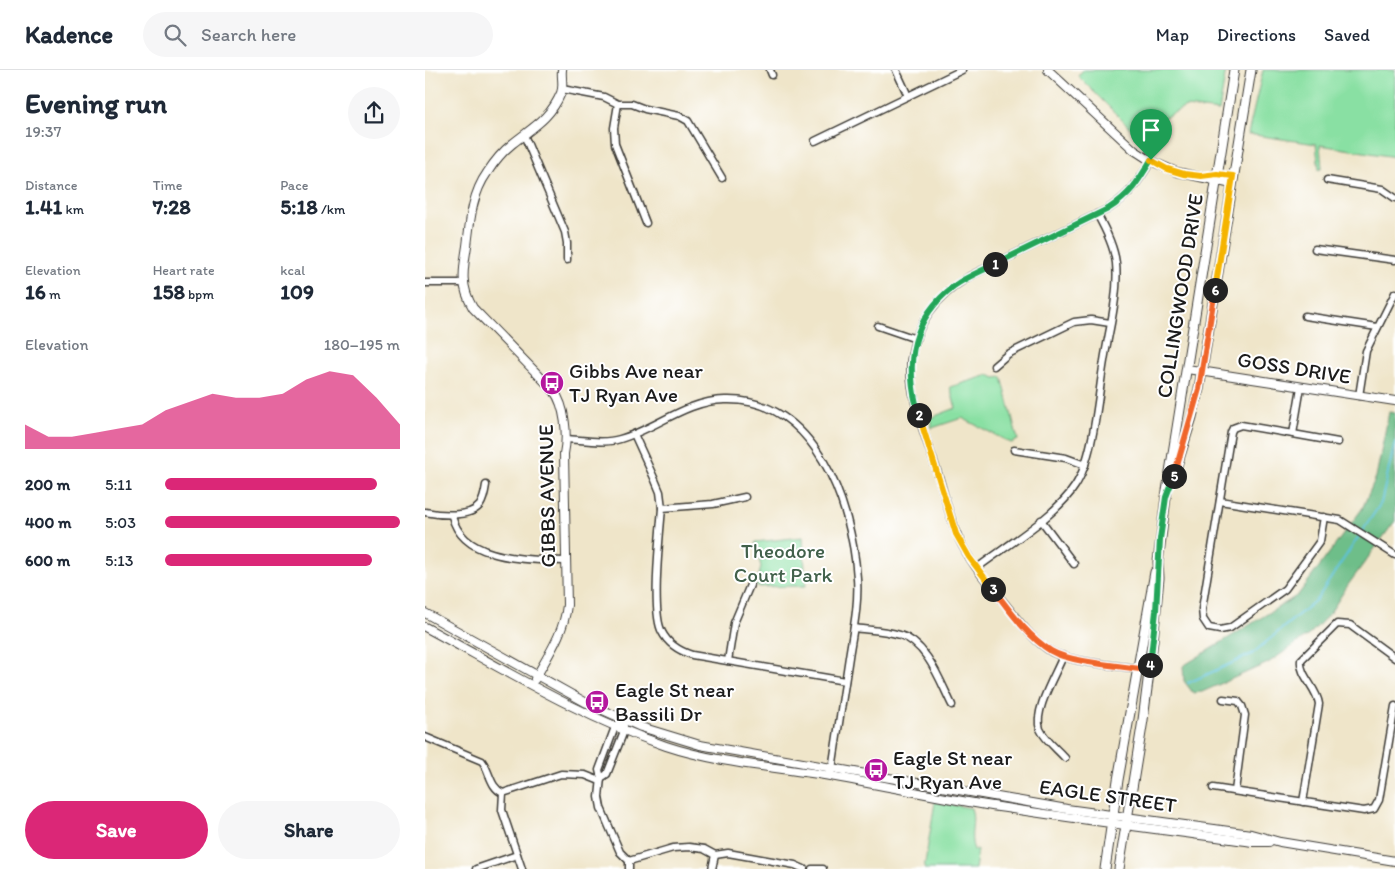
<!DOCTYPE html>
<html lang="en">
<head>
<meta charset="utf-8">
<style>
	body { margin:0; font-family:Itim,sans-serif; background:#f6f6f7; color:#1f2937; height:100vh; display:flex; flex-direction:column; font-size:19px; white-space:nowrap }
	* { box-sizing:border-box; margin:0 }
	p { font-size:16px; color:#747a83 }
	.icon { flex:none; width:28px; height:28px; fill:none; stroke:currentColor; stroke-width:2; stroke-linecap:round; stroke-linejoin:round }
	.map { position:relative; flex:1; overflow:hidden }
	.sheet { display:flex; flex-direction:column; background:#fff; width:425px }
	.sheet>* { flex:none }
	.pin { position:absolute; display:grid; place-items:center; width:42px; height:42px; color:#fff; margin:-51px -21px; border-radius:50% 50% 50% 0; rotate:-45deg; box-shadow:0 0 5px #0007 }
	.pin .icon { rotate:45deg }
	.km { position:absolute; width:25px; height:25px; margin:-12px; border-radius:50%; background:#222; color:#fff; font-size:14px; line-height:25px; text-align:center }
	.round { display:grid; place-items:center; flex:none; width:52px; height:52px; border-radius:26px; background:#f6f6f7 }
	.summary { display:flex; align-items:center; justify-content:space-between; height:85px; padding:0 25px }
	h1 { font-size:28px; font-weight:700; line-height:38px }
	.figures { display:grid; grid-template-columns:repeat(3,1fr); gap:8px; height:85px; padding:5px 25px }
	.figures div { display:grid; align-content:center }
	.figures b { font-size:21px; font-weight:700 }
	.figures small { font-size:14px; font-weight:400 }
	.figures p { font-size:14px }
	.chart { height:140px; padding:10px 25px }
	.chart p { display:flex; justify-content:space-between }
	.chart svg { width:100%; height:90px; margin-top:5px; fill:#db2777; opacity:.7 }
	.action { display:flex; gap:10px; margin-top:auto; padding:10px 25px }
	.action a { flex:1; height:58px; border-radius:30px; background:#db2777; color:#fff; font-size:20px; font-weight:700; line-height:58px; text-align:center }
	.action a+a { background:#f6f6f7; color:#1f2937 }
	ul { padding:0 25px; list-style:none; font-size:16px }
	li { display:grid; grid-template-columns:80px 60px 1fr; align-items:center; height:38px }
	li i { height:12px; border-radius:6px; background:#db2777 }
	header { display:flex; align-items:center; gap:30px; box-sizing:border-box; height:70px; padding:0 25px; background:#fff; border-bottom:1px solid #e0e1e3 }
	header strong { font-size:24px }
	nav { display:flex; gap:28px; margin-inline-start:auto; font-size:18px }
	.search { width:350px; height:45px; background:#f6f6f7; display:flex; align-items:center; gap:12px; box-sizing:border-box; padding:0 18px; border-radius:28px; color:#747a83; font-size:19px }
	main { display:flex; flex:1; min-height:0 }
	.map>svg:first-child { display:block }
</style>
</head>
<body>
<header>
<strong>Kadence</strong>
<div class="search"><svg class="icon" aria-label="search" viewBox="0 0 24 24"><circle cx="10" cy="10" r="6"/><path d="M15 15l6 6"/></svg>Search here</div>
<nav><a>Map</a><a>Directions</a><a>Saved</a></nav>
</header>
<main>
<section class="sheet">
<div class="summary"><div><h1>Evening run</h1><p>19:37</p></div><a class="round"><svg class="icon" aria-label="share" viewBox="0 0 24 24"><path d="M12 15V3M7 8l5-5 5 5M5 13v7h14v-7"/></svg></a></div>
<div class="figures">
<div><p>Distance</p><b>1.41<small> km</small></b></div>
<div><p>Time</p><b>7:28</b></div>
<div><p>Pace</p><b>5:18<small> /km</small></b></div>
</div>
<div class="figures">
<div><p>Elevation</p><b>16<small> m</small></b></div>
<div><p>Heart rate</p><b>158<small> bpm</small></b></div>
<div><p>kcal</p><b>109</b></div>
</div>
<div class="chart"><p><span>Elevation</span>180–195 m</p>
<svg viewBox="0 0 160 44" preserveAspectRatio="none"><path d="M0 44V32L10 38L20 38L30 36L40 34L50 32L60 25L70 21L80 17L90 19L100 19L110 17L120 10L130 6L140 8L150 19L160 32V44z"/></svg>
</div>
<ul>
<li><b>200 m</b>5:11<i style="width:90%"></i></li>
<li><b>400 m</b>5:03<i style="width:100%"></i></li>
<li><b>600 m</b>5:13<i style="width:88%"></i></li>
</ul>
<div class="action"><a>Save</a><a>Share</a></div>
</section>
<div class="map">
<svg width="970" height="799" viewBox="0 0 970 799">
	<rect width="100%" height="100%" fill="#fff"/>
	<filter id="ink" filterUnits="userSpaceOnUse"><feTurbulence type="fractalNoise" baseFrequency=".02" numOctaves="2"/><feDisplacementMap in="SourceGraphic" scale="10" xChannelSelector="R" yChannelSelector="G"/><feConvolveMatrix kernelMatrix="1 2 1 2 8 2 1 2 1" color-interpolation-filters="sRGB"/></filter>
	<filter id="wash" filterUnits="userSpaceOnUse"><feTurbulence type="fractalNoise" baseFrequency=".0096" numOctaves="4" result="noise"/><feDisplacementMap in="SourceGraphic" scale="20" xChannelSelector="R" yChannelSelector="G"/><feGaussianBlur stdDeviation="1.12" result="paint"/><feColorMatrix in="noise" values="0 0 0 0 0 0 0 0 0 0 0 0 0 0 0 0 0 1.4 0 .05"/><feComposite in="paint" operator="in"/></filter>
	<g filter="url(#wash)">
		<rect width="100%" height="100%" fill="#efe5c9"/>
		<!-- green -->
		<g fill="#89e0a3" stroke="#527e60">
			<polygon points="658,0 801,0 794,41 761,37 709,62 653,6"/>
			<polygon points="838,0 970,0 970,87 895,75 897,98 894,100 891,74 823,64"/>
			<polygon points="564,305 570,308 577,307 593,370 586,373 537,348 507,358 505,348 531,338 525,317"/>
			<polygon points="378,467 381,516 331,517 336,497 330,472"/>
			<path d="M510,732L546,738C551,752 543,765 549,780H553L550,799H499Z"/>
		</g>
		<!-- forest -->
		<polygon fill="#6ebe89" stroke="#456d52" points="964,342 970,343 970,451 923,515 905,543 885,564 843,593 777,622 768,623 759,611 758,596 873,525 937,439 951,407"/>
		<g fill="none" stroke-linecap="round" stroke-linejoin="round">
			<!-- stream -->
			<polyline stroke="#5dc2db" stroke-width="2" points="763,613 827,584 892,529 956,433 970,372"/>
		</g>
	</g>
	<g filter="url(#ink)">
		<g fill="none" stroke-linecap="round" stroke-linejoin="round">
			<!-- minor casing -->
			<g stroke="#3c3a36" stroke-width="9">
				<g id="minor">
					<polyline points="345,0 347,5"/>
					<polyline points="471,0 483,26"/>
					<polyline points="137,19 179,27 193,34 207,34 220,39 254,46 263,51 297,108"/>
					<polyline points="193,34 189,58 190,74 221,153"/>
					<polyline points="99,65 140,162 142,173 142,190"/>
					<polyline points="390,71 537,0"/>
					<polyline points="902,110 957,119 970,128"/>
					<polyline points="890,179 970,190"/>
					<polyline points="0,213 38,213"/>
					<polyline points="880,246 952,257"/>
					<polyline points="453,256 491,269"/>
					<polyline points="569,296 583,284 649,252 666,250 685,253"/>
					<polyline points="876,317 868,364 816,355 808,358 806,362 777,539 778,549 784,558 795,560 805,558 860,519 895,471 899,447"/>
					<polyline points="934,326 941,281 970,223"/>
					<path d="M209,364L230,410L235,422L237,438C235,463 226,543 237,562C243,574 255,581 267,585L420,611"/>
					<polyline points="868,364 913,372"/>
					<path d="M142,369C159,370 178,374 195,369C231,359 260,331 300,330C390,327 427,434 432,508C434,534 428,561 424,587C418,627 412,667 406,706"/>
					<polyline points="589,380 641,388 660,395"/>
					<polyline points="795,431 915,450 970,485"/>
					<polyline points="237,438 288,434 320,427"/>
					<path d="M0,442C15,445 45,448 55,435C59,429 60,422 61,415"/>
					<path d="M27,446C38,492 104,489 141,491"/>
					<polyline points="616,450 649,494"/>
					<path d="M552,498C581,476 631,446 650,416C669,387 673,326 679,291C684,259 694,226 691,193C689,176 681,160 672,144"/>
					<path d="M429,558C444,560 460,560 475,565C502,573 515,611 527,635"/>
					<path d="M638,586C631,604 608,641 615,659C620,670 632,679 640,688"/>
					<polyline points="303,591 309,553 325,515"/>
					<path d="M724,600C698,596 648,593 627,582C608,571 595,552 582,536C566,517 549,498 537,475C526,454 521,430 514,407C503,372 482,325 486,289C491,252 513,225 545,206L683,139C705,125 713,112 726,91"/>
					<polyline points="798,629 813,631 817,636 820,645 810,721"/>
					<polyline points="198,650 190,657 174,700 176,708 174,727 176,738 195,782 204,791 204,799"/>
					<path d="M0,667L57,691C65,701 65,718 78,723"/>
					<polyline points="176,708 182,704 199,661 199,656"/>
					<polyline points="788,718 939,741 949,739 954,730 970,636"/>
					<path d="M878,732L894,634C892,618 874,605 876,590L912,554L925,555L970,588"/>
					<polyline points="204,791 248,778 264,777 279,779 290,785 303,783 370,795 379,799"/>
					<polyline points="51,799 92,785"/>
					<polyline points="97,799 77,740 78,723 136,704 160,705 175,711"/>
					<polyline points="287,799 290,785"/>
					<polyline points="387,799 398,799"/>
				</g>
			</g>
			<!-- tertiary casing -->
			<g stroke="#3c3a36" stroke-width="10">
				<g id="tertiary">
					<polyline points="623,0 709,80 726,91 752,102 807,114"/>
					<polyline points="788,105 809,107"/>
					<polyline points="762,299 970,331"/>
					<polyline points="0,543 160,632 216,657 275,675 642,739 826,764 855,772 970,791"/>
					<path d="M0,557C78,599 156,647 241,676C295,694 355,697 411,707C461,716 511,727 561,735C649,749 738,760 827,772H844"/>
					<path d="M110,609C123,585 139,563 142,535L139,384C143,365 140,336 129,321L48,238C35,216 38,200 42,176C45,151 47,124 62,103C69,92 77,82 87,74C108,57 125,49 136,23C139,16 136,7 137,0"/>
				</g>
			</g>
			<!-- secondary casing -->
			<g stroke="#3c3a36" stroke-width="11">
				<g id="secondary">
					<polyline points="748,408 767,347 774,319 826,0"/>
					<polyline points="680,799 693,710 730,502"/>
					<polyline points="694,799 718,650 728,571 734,508 733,492 741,427 809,0"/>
				</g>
			</g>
			<!-- minor -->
			<use href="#minor" stroke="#fff" stroke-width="6"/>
			<!-- tertiary -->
			<use href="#tertiary" stroke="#fff" stroke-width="8"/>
			<!-- secondary -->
			<use href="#secondary" stroke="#fff" stroke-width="9"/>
		</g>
	</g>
	<g fill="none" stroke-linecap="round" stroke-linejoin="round" filter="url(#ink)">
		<!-- split-1 casing -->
		<g stroke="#fff" stroke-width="10">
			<path id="split-1" d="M570,194L683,139C705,125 713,112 726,90"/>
		</g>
		<!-- split-2 casing -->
		<g stroke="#fff" stroke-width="10">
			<path id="split-2" d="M494,345C479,295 485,250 529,216C541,207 557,201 570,194"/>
		</g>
		<!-- split-3 casing -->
		<g stroke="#fff" stroke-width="10">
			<polyline id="split-3" points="494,345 531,464 544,487 568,519"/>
		</g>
		<!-- split-4 casing -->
		<g stroke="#fff" stroke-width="10">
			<path id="split-4" d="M568,519C585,541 602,566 626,581C646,593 698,596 724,600L725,595"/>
		</g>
		<!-- split-5 casing -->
		<g stroke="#fff" stroke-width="10">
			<polyline id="split-5" points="725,595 731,541 735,469 741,427 749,406"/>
		</g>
		<!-- split-6 casing -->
		<g stroke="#fff" stroke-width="10">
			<polyline id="split-6" points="749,406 774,319 790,220"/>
		</g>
		<!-- split-7 casing -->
		<g stroke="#fff" stroke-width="10">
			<polyline id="split-7" points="726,90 742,99 759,104 776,106 792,104 808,106 790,220"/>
		</g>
		<!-- split-1 -->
		<use href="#split-1" stroke="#22a559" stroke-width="6"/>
		<!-- split-2 -->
		<use href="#split-2" stroke="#22a559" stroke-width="6"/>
		<!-- split-3 -->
		<use href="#split-3" stroke="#f5b400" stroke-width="6"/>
		<!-- split-4 -->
		<use href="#split-4" stroke="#f0652b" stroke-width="6"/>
		<!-- split-5 -->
		<use href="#split-5" stroke="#22a559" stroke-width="6"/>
		<!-- split-6 -->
		<use href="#split-6" stroke="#f0652b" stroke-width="6"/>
		<!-- split-7 -->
		<use href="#split-7" stroke="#f5b400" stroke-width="6"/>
	</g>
	<!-- icons -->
	<defs>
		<g id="bus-disc" transform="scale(1.25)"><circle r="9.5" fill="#b5179e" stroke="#fff"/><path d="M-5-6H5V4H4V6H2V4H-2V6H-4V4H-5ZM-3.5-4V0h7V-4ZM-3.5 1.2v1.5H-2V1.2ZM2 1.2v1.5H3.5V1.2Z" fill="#fff"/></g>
	</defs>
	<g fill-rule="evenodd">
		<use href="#bus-disc" x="127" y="313"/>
		<use href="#bus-disc" x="172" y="632"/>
		<use href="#bus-disc" x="451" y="700"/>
	</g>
	<g text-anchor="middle" stroke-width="4" stroke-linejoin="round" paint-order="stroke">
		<!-- street labels -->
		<g font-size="21" fill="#1c1c1c" stroke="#fff">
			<text transform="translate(755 226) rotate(-81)" y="7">COLLINGWOOD DRIVE</text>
			<text transform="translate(869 298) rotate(9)" y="7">GOSS DRIVE</text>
			<text transform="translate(122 426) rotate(-91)" y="7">GIBBS AVENUE</text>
			<text transform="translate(683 726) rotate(8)" y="7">EAGLE STREET</text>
		</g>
		<!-- poi labels -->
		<g font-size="21" fill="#1c1c1c" stroke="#fff" text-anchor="start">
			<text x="144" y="308">Gibbs Ave near<tspan x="144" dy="24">TJ Ryan Ave</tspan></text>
			<text x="190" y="627">Eagle St near<tspan x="190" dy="24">Bassili Dr</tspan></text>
			<text x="468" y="695">Eagle St near<tspan x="468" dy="24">TJ Ryan Ave</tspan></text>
		</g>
		<!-- park labels -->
		<g font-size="21" fill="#42614b" stroke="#fff">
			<text x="358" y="488">Theodore<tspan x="358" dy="24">Court Park</tspan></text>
		</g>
	</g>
</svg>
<div class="pin" style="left:726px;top:90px;background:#1e9e55"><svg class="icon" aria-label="arrive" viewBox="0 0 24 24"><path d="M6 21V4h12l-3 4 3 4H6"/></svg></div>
<b class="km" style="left:570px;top:194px">1</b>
<b class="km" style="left:494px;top:345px">2</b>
<b class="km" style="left:568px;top:519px">3</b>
<b class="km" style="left:725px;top:595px">4</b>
<b class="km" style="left:749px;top:406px">5</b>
<b class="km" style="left:790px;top:220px">6</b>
</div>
</main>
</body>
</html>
